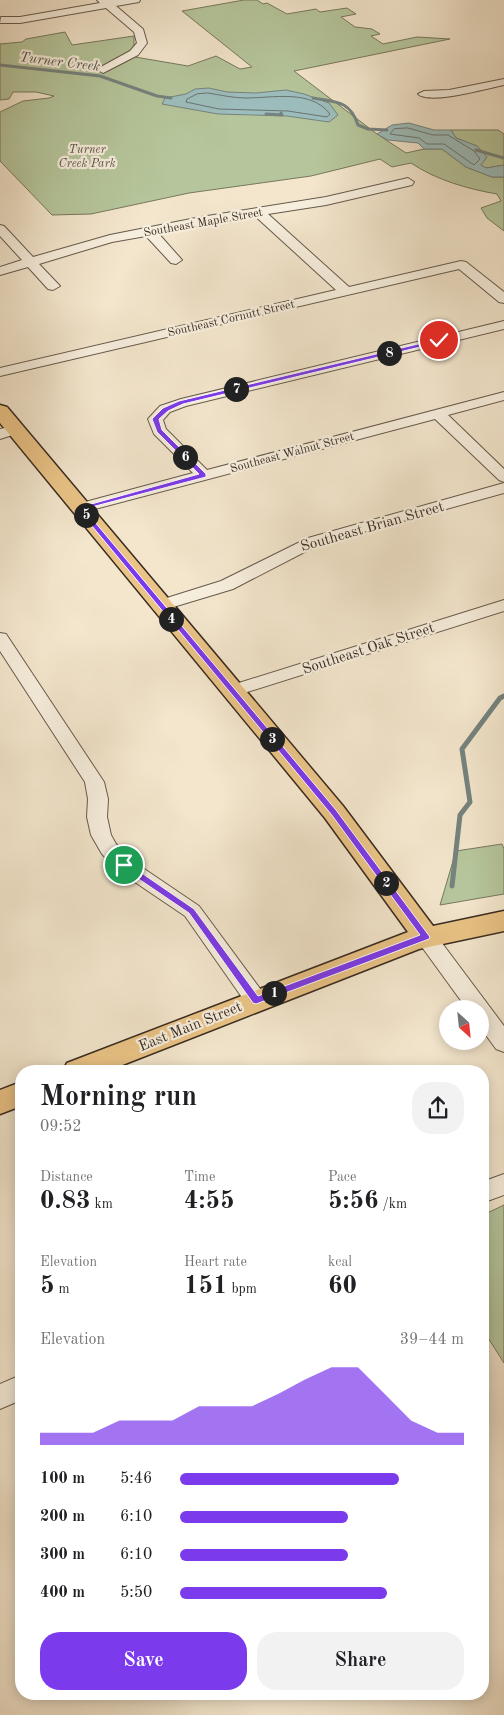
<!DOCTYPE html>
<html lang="en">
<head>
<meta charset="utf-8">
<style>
	body { margin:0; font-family:"Old Standard TT",serif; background:#f2f2f2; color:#202124; height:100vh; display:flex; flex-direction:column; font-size:19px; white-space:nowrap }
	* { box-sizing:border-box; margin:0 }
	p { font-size:16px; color:#757577 }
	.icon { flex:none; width:28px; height:28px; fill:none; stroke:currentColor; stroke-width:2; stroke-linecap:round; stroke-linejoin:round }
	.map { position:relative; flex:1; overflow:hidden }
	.sheet { position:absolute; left:15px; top:1065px; width:474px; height:635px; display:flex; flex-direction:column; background:#fff; border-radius:20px; box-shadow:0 2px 12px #0003 }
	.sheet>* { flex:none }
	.needle { width:32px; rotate:153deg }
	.fabs { position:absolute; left:439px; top:1000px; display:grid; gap:10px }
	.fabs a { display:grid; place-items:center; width:50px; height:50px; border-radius:50%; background:#fff; box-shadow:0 2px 12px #0003; font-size:25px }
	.pin { position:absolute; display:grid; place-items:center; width:42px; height:42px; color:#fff; margin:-21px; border:2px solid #fff; border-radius:50%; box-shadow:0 1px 5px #0007 }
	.km { position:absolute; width:25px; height:25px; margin:-12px; border-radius:50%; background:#222; color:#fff; font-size:14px; line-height:25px; text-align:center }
	.round { display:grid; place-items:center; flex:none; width:52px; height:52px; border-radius:20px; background:#f2f2f2 }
	.overview { display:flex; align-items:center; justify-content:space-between; height:85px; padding:0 25px }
	h1 { font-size:28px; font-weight:700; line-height:38px }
	.metrics { display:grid; grid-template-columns:repeat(3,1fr); gap:8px; height:85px; padding:5px 25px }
	.metrics div { display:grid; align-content:center }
	.metrics b { font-size:25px; font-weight:700 }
	.metrics small { font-size:14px; font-weight:400 }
	.metrics p { font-size:14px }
	.chart { height:140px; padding:10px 25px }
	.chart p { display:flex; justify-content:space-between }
	.chart svg { width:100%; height:90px; margin-top:5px; fill:#7c3aed; opacity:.7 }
	.cta { display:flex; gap:10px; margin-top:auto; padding:10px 25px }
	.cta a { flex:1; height:58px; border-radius:20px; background:#7c3aed; color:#fff; font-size:20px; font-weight:700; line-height:58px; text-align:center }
	.cta a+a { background:#f2f2f2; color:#202124 }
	ul { padding:0 25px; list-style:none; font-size:16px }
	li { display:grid; grid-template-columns:80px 60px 1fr; align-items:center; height:38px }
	li i { height:12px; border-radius:6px; background:#7c3aed }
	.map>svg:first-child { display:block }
</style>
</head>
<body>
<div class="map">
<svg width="504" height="1715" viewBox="0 0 504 1715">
	<rect width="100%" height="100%" fill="#f3e6cd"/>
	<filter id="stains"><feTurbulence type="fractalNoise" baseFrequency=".004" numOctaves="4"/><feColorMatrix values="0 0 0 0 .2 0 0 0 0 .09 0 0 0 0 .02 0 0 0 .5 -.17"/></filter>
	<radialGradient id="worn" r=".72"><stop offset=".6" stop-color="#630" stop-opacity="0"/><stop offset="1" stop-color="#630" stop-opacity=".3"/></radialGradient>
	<!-- green -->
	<g fill="#b6c69c" stroke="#77785e">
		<path d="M244,0H257L263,4L267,3L287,14L316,9L320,12L347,8L356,14L341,17L355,27L372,29L380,34L371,36L383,44L417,37L450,39L294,71L377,134L406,153L424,149H442L466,167L492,177H504V231L487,218L481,208L501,201L497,194C468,189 436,180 411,163L392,167L380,159L311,176L189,193L91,214L52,215L0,161V112L23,101L49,98L54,96L36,92H13L9,99L0,100V44L22,42L26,39L65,32L72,45L134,36V47L121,57L98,68L108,71L135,57L188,66L216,56L240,69L252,67L182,11Z"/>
		<polygon points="451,130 498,130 504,134 504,165 486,168 480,165 487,157 477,146 456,138"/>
		<polygon points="502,844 504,849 504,894 440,905 456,851"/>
		<polygon points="504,1205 504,1363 483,1330 483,1215"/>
	</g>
	<!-- water -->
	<g fill="#9dbebe" stroke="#75837f">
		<polygon points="209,88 227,92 256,93 286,90 304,94 329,103 338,115 329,122 287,116 218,114 162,104 165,98 186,94 195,89"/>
		<polygon points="409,123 434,130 451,130 456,138 477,146 487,157 481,165 486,168 504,165 504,177 492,177 466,167 442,149 424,149 418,143 388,140 377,134 392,125"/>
	</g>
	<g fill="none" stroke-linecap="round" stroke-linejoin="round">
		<!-- shore -->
		<g stroke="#6a7470" stroke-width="1">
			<path d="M208,93C221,95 233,98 246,98C273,98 311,89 330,114L327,117L288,111L219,109L186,102L187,99L197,94Z"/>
			<polygon points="408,128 433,135 448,135 474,151 480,159 474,165 444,144 427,144 419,138 390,134 394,129"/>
		</g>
		<!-- stream-far1 -->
		<g stroke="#75837f" stroke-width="3">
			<polyline points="0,65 100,76 157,96 171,98"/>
			<path d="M313,98C335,102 350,100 358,125L368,129L387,130"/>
			<polyline points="266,114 282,115 281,113"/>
			<polyline points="476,150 504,158"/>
		</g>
		<!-- stream -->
		<polyline stroke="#75837f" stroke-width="5" points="452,886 460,815 470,802 462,749 500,698 504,696"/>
		<!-- minor casing -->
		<g stroke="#675a4c" stroke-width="2">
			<g id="minor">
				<polygon points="97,0 140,0 139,2 116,6 143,29 147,43 138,55 103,73 98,70 99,68 130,51 137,43 134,32 106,8 20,23 0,23 1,17 20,17 100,3"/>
				<path d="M504,79V85C488,88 430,105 418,94L424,91L449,90Z"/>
				<polygon points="408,178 414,182 412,185 326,205 268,214 349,287 461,261 466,262 504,292 504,303 499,302 459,269 0,376 0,368 336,290 255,216 158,233 182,260 176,264 171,263 146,236 112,242 39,264 60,286 53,290 48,289 28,267 0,275 0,267 22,260 0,236 0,225 4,226 33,257 110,235 201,217 326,197"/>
				<polygon points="504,321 504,329 186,406 170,412 163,420 166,429 207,470 504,392 504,400 448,415 504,469 504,482 499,480 435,419 80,513 74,511 72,508 74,505 193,473 154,434 148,419 160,406 181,399"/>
				<polygon points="14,426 19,427 21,430 19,433 0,439 0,429"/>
				<polygon points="504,483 504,493 320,544 233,589 160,611 154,610 151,606 154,602 221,581 308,538"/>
				<polygon points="504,600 504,611 238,695 232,697 226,695 223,691 226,687"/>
				<polygon points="0,633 6,634 104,782 108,799 107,817 111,835 116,844 131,860 199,906 264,994 267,1000 264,1006 256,1008 248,1006 185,916 117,870 102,854 91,835 87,817 88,799 85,782 0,651"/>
				<polygon points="426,929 433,931 504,1026 504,1052 496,1049 480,1027 480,1009 467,1009 419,943 416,937 419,931"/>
				<polygon points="504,1174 504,1195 482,1203 482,1182"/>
				<polygon points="21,1375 21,1400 0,1409 0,1384"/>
			</g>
		</g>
		<!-- major casing -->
		<g stroke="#382b21" stroke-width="3">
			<g id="major">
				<polygon points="0,405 7,407 343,806 433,926 504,911 504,931 419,949 107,1071 63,1071 67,1063 408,932 325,818 0,423"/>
				<polygon points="21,1082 21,1106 0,1114 0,1090"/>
			</g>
		</g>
		<!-- minor -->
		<use href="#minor" fill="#f7efde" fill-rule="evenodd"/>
		<!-- major -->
		<use href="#major" fill="#eac386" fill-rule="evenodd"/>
	</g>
	<!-- route -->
	<polygon fill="#7c3aed" stroke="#fff" points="439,339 441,342 183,404 168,411 159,419 162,430 206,474 206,477 84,509 336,810 430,937 429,939 256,1004 253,1003 189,913 121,867 121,863 127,863 194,909 258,996 420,935 331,814 77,508 199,474 157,432 152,419 163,408 179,401"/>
	<g text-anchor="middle" stroke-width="4.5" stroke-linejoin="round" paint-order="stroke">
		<!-- far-park labels -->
		<g font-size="12" font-style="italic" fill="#585240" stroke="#f7efde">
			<text x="87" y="153">Turner<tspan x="87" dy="14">Creek Park</tspan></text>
		</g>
		<!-- far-street labels -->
		<g font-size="12" fill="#382b21" stroke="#f7efde">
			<text transform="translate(203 222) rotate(-10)" y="4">Southeast Maple Street</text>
			<text transform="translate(231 318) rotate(-13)" y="4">Southeast Cornutt Street</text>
			<text transform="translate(292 452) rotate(-15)" y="4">Southeast Walnut Street</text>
		</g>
		<!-- far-water labels -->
		<g font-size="14" font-style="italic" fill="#515048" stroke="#f7efde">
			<text transform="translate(60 61) rotate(7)" y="5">Turner Creek</text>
		</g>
		<!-- street labels -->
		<g font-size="15" fill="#382b21" stroke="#f7efde">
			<text transform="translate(372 526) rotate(-16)" y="5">Southeast Brian Street</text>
			<text transform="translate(368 648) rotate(-18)" y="5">Southeast Oak Street</text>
			<text transform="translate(190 1026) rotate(-22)" y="5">East Main Street</text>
		</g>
	</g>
	<rect width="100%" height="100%" filter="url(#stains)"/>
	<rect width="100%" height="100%" fill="url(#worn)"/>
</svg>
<div class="fabs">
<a><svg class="needle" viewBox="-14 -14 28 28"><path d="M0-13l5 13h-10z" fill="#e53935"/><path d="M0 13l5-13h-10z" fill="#757577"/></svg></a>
</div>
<div class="pin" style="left:124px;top:865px;background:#1e9e55"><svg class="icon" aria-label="arrive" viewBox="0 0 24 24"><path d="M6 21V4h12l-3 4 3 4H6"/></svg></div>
<div class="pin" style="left:439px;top:340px;background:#d93025"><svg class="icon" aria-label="check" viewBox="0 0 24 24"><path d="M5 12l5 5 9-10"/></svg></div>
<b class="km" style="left:274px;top:993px">1</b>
<b class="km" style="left:386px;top:883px">2</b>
<b class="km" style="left:272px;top:739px">3</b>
<b class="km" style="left:171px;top:619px">4</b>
<b class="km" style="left:86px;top:515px">5</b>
<b class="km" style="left:185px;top:457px">6</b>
<b class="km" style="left:236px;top:389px">7</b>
<b class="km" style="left:389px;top:353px">8</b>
<section class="sheet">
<div class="overview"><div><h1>Morning run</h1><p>09:52</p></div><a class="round"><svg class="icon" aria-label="share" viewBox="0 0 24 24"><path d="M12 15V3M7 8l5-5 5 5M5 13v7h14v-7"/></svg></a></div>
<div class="metrics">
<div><p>Distance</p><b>0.83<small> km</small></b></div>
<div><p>Time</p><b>4:55</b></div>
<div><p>Pace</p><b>5:56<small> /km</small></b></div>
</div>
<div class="metrics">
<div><p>Elevation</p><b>5<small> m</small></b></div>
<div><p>Heart rate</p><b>151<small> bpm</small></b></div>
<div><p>kcal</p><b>60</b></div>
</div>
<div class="chart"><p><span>Elevation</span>39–44 m</p>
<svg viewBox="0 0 160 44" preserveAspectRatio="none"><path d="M0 44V38L10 38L20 38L30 32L40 32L50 32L60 25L70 25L80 25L90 19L100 12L110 6L120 6L130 19L140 32L150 38L160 38V44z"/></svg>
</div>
<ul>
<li><b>100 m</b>5:46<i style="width:77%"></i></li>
<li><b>200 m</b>6:10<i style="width:59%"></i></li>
<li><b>300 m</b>6:10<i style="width:59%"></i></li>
<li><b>400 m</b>5:50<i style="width:73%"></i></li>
</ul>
<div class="cta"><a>Save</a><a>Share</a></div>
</section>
</div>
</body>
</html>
